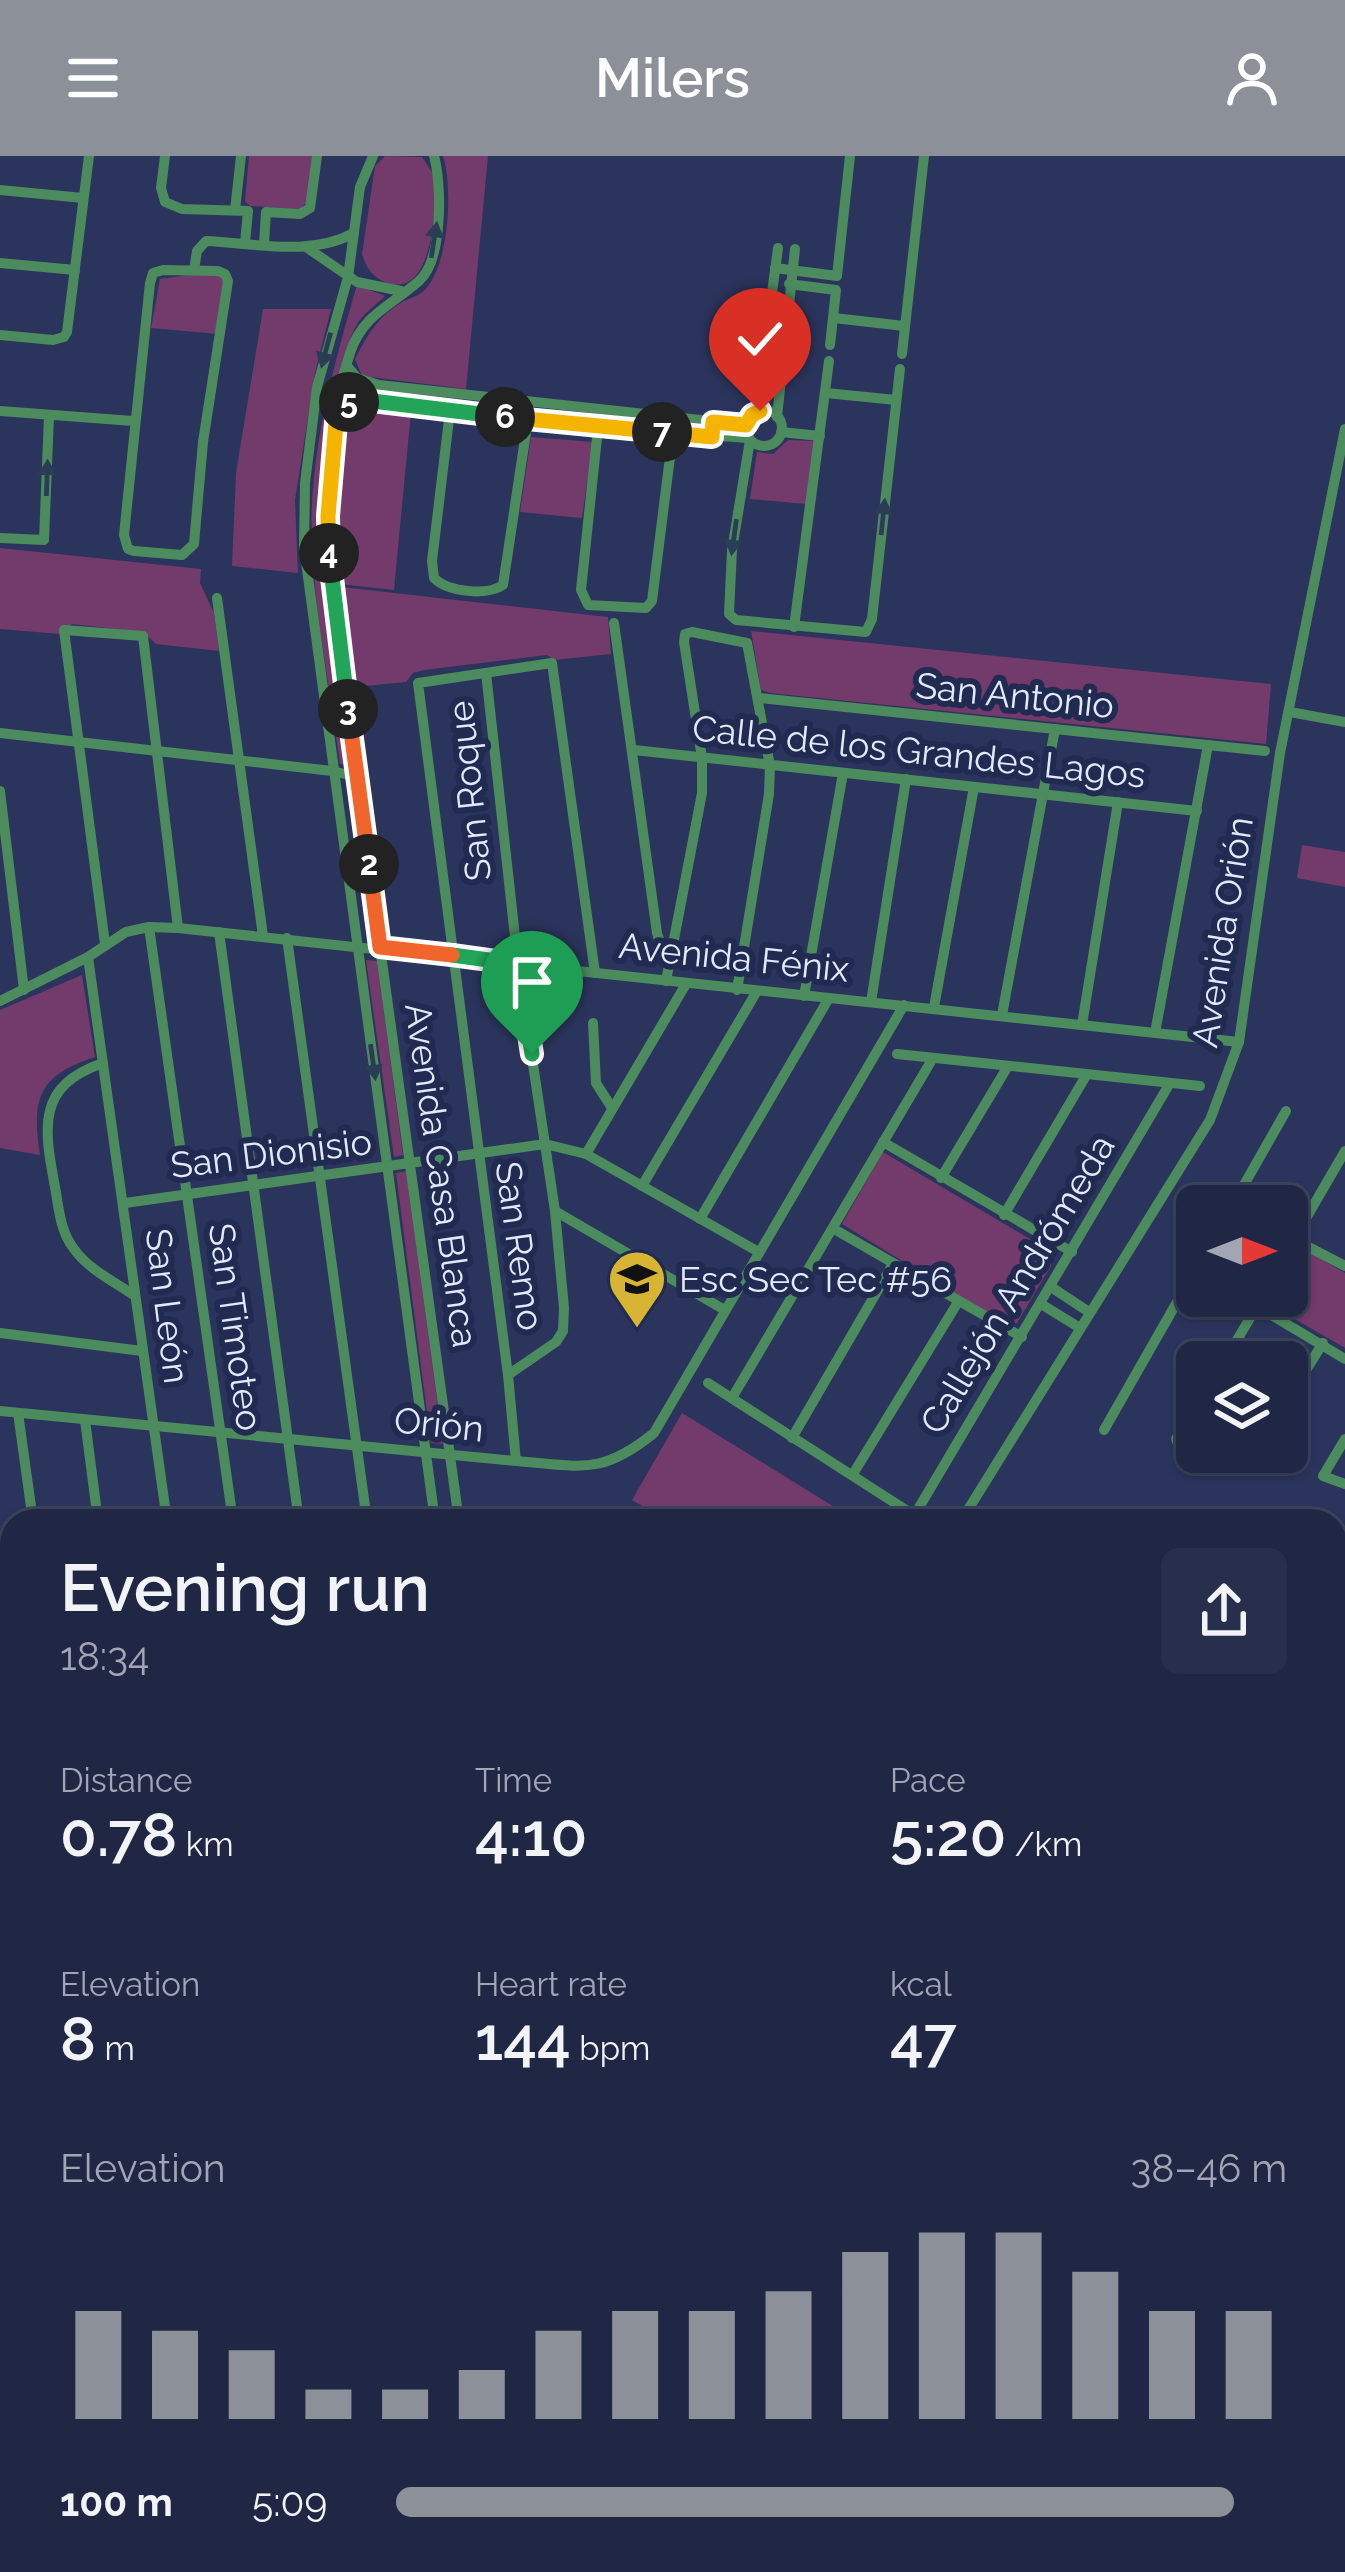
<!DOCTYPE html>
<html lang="en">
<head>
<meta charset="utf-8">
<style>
	body { margin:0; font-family:Raleway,sans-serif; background:#282f4c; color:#f1f3f6; height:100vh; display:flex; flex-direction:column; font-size:45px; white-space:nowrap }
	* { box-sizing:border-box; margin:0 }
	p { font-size:39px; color:#a2a5b3 }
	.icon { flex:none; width:66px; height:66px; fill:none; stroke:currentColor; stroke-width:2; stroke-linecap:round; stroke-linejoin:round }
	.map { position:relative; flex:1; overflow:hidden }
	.side { position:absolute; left:0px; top:1353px; width:1347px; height:1065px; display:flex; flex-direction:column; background:#202745; border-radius:36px 36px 0 0; box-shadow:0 3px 9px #0004,0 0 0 3px #3d445e }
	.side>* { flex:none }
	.needle { width:78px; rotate:90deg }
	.fabs { position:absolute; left:1176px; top:1029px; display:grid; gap:24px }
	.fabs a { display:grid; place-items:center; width:132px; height:132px; border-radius:18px; background:#202745; box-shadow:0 3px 9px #0004,0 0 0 3px #3d445e; font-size:60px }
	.pin { position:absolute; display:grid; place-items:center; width:102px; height:102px; color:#fff; margin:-123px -51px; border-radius:50% 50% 50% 0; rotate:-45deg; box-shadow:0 0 12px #0007 }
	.pin .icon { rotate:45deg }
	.km { position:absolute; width:60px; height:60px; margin:-30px; border-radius:50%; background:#222; color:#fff; font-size:33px; line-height:60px; text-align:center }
	.round { display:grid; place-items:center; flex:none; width:126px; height:126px; border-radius:18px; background:#282f4c }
	.headline { display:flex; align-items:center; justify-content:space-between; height:204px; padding:0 60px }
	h1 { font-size:66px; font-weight:600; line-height:90px }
	.metrics { display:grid; grid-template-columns:repeat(3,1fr); gap:18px; height:204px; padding:12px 60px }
	.metrics div { display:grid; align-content:center }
	.metrics b { font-size:60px; font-weight:600 }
	.metrics small { font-size:33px; font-weight:400 }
	.metrics p { font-size:33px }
	.chart { height:336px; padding:24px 60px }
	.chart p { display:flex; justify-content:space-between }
	.chart svg { width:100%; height:216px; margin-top:12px; stroke:#8c9099; stroke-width:6 }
	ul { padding:0 60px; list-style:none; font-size:39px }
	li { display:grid; grid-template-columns:192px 144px 1fr; align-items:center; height:90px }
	li i { height:30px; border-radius:15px; background:#8c9099 }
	header { display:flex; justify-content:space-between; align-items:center; height:156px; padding:0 60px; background:#8c9099; color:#fff; font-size:54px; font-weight:600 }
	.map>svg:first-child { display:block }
</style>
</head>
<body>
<header><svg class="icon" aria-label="menu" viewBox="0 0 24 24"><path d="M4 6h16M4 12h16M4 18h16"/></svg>Milers<svg class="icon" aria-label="person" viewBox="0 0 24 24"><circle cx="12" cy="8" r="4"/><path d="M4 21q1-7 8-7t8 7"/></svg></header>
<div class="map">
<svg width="1345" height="2416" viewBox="0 0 1345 2416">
	<rect width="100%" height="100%" fill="#2b345c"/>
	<!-- green -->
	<g fill="#733a6c">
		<polygon points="249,0 312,0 309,44 300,53 250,50 245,45"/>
		<path d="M385,0L422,1L438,25C434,53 434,145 385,126C372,121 366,111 362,98L375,10Z"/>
		<path d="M443,0H488L466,233L362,220L355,203C368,178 379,159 404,145C413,141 422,139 428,130C449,103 453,32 443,0Z"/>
		<polygon points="194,118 219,119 226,126 218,178 151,172 160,123"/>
		<path d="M357,129L385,140C377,148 366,156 359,165C344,190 340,216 334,244C312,366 334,487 349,609L340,608C330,527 308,428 312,348C316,272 336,201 357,129Z"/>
		<polygon points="263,153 331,153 315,217 295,344 298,417 232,410 236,317"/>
		<path d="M362,252L411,256L394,434L340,428C337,395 331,288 346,262C351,253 353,254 362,252Z"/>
		<polygon points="531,281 593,286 582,362 520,356"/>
		<polygon points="788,284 814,285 806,348 750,343 757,296 773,298"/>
		<polygon points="0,392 201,413 200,427 214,457 219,495 156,488 143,476 72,468 60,478 0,473"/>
		<polygon points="341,431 608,461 611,498 554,504 547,499 424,514 413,517 406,526 355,531"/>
		<polygon points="751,475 1271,528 1266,588 770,537 761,534"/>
		<polygon points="1302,689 1345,696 1345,731 1297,722"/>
		<polygon points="366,804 377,805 403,999 394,1001"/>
		<path d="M82,819L95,901C39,919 31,942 40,999L0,992V854Z"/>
		<polygon points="883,996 1050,1095 1051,1110 1017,1167 1005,1168 842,1068"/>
		<polygon points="406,1015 443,1288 431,1287 396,1017"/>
		<polygon points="1299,1090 1345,1117 1345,1192 1267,1147 1271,1140 1287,1140 1287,1111"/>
		<polygon points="682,1257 857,1365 668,1365 632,1344"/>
		<polygon points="0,1544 12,1551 12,1734 0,1697"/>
		<polygon points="0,2059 11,2065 12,2079 12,2406 151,2406 149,2416 0,2416"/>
		<polygon points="1345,2128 1345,2335 1335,2330 1335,2149"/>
		<polygon points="277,2406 696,2406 702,2416 275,2416"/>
	</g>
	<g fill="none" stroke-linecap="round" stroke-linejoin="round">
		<!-- river -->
		<polyline stroke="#5265c5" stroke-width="18" points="0,1718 12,1750"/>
		<!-- minor -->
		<g stroke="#4c8b5e" stroke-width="10">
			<polyline points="165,0 161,32 165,46 182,53 248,55 245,87"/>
			<polyline points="373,0 360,31 348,121 317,231 305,327 304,391 435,1365"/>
			<path d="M434,0C442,29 443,104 419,125C392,149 362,159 350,197C314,306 332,425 345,537L459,1365"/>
			<polyline points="0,34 83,42"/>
			<polyline points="235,54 241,0"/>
			<polyline points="264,88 266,56 300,58 310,52 317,0"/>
			<polyline points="306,91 357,126 401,135"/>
			<polyline points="0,107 75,114"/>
			<polyline points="775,112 837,120 850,0"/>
			<polygon points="163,114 218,115 225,118 228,125 203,286 194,388 182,399 134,395 128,393 124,379 150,127 153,117"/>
			<path d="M194,114L197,95L206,85C254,87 310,101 354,77"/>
			<polyline points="789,128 836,134 830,189"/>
			<polyline points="834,162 904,170"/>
			<polyline points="0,179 53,184 64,181 67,176 89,0"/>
			<polyline points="902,198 924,0"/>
			<polyline points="347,210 357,222 379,229 746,269"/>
			<polyline points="826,237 896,244"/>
			<polyline points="600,253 581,434 588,449 646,452 652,445 673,277"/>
			<circle cx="764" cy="272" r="18"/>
			<polyline points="0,255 133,265"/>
			<polyline points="337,255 349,246 364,244 598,271 748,282"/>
			<path d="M450,255L432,405L434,422C448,436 487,440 503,429L528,263"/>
			<polyline points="756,256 778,92"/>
			<polyline points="777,261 795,93"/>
			<polyline points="781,276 820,280"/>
			<polyline points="750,284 732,394 729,458 736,464 866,476 872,463 900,213"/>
			<polyline points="0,382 44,384 49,260"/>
			<polyline points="217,442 263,780"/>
			<polyline points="614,467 657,777 660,787 671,796"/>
			<polyline points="794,471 829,205"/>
			<polyline points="486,517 518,808 555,1055 564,1152 563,1175 556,1186 508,1219"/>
			<polyline points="759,542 1265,595"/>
			<polyline points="1290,556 1345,566"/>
			<polyline points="0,577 332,615 358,621"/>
			<polyline points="634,594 1197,655"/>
			<polyline points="0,635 24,834"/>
			<polyline points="149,771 233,1365"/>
			<polyline points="219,776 299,1365"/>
			<polyline points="287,782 367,1365"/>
			<polyline points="105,788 64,474 143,480 178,772"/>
			<polyline points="88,801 167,1365"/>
			<polyline points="666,825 702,637 702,602 684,486 685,478 692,476 747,487 770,610 769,638 737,834"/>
			<polyline points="804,840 843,617"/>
			<polyline points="0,845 88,801 126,776 149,771 178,772 1239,886"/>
			<polyline points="871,846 906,623"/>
			<polyline points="934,851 974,631"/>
			<polyline points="1002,859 1055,573"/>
			<polyline points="593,867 596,927 612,952"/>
			<polyline points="1082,869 1118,646"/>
			<polyline points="1155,877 1208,589"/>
			<polyline points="897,898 1200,930"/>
			<path d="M103,907C36,930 44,972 55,1031C59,1053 60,1075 74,1093C88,1113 115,1126 135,1140"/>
			<polyline points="883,986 1072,1096"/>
			<polyline points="586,998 686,828"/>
			<polyline points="941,1022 1008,910"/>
			<polyline points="642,1030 757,835"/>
			<polyline points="125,1047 545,988 586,998 757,1095"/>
			<polyline points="1232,1050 1286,955"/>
			<polyline points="555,1055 723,1153"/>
			<polyline points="1004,1059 1087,918"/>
			<polyline points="700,1063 829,842"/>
			<polyline points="834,1073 1022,1181"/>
			<polyline points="1295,1084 1345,1110"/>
			<polyline points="1287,1095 1345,995"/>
			<polyline points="1051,1131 1089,1156"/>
			<polyline points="1041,1148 1080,1172"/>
			<polyline points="1258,1151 1345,1203"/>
			<polyline points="0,1177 142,1195"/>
			<polyline points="1224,1206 1263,1140"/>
			<polyline points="708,1227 923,1365"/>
			<polyline points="732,1242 933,902"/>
			<polyline points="1287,1244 1323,1187"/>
			<polyline points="1197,1250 1176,1283 1180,1293 1246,1310 1255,1296"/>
			<path d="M0,1255L516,1305C581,1310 601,1320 654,1277L904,849"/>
			<polyline points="18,1257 33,1365"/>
			<polyline points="85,1264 98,1365"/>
			<polyline points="1104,1274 1197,1111"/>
			<polyline points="792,1282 893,1108"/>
			<polyline points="1345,1283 1323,1320 1345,1328"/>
			<polyline points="516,1305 508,1219 418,527 552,507 595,817"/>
			<polyline points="853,1318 958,1146"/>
			<polyline points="914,1360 1170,927"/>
			<polyline points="961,1365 1210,964 1239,886 1280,597 1345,273"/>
			<polyline points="0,1451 12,1457"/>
			<polyline points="0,1533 12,1539"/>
		</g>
		<!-- major -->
		<g stroke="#4bdc81" stroke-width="12">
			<polyline points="1335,1580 1345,1565"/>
			<polyline points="1335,1626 1345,1611"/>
			<polyline points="701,2406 706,2416"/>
		</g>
		<!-- highway -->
		<g stroke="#43fc8e" stroke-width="15">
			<polyline points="0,2013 12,2019"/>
			<polyline points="0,2034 12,2040"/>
			<polyline points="741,2406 763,2416"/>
			<polyline points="775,2406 795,2416"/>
			<polyline points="822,2406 842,2416"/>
			<polyline points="855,2406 876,2416"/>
		</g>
	</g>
	<!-- one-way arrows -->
	<defs><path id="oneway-solid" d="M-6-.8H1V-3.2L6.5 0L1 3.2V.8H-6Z" transform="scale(3)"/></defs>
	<g fill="#2a3d54">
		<use href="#oneway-solid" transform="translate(434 84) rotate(-81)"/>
		<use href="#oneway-solid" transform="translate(326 194) rotate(105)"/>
		<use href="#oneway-solid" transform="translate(47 322) rotate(-88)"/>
		<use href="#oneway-solid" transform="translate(883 361) rotate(-84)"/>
		<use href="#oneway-solid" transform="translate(734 381) rotate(98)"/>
		<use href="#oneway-solid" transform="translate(373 906) rotate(82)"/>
	</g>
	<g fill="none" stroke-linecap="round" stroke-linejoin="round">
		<!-- split-1 casing -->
		<g stroke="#fff" stroke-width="24">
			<polyline id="split-1" points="452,799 518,808 532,898"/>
		</g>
		<!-- split-2 casing -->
		<g stroke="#fff" stroke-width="24">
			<polyline id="split-2" points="369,708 380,791 452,799"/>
		</g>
		<!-- split-3 casing -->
		<g stroke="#fff" stroke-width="24">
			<polyline id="split-3" points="348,553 369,708"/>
		</g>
		<!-- split-4 casing -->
		<g stroke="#fff" stroke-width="24">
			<polyline id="split-4" points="329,397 348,553"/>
		</g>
		<!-- split-5 casing -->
		<g stroke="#fff" stroke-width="24">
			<polyline id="split-5" points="329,397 328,360 337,255 349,246"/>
		</g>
		<!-- split-6 casing -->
		<g stroke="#fff" stroke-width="24">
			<polyline id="split-6" points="349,246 364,244 505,261"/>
		</g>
		<!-- split-7 casing -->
		<g stroke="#fff" stroke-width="24">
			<polyline id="split-7" points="505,261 662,276"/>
		</g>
		<!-- split-8 casing -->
		<g stroke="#fff" stroke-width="24">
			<polyline id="split-8" points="662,276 712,281 713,266 746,269 752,259 760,255"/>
		</g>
		<!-- split-1 -->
		<use href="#split-1" stroke="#22a559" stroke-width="15"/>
		<!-- split-2 -->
		<use href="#split-2" stroke="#f0652b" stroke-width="15"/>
		<!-- split-3 -->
		<use href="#split-3" stroke="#f0652b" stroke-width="15"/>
		<!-- split-4 -->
		<use href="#split-4" stroke="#22a559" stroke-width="15"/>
		<!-- split-5 -->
		<use href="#split-5" stroke="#f5b400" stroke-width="15"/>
		<!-- split-6 -->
		<use href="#split-6" stroke="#22a559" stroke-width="15"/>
		<!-- split-7 -->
		<use href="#split-7" stroke="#f5b400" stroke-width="15"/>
		<!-- split-8 -->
		<use href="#split-8" stroke="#f5b400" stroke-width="15"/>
	</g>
	<!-- icons -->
	<defs>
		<g id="school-pin" transform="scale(3)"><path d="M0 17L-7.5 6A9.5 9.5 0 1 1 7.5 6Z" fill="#d8b434" stroke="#212a51"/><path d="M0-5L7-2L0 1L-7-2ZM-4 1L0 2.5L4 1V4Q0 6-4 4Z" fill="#111"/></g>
	</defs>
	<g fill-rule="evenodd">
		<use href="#school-pin" x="637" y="1123"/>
	</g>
	<g text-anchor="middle" stroke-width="12" stroke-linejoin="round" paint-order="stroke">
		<!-- street labels -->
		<g font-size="36" fill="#e2e8fd" stroke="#212a51">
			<text transform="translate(1015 539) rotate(6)" y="13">San Antonio</text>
			<text transform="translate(919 595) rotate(6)" y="13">Calle de los Grandes Lagos</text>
			<text transform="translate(469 635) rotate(-96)" y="13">San Roque</text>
			<text transform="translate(1222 776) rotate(-81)" y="13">Avenida Orión</text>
			<text transform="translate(734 801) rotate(6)" y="13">Avenida Fénix</text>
			<text transform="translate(271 997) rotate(-7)" y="13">San Dionisio</text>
			<text transform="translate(442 1019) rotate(82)" y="13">Avenida Casa Blanca</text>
			<text transform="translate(520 1090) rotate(82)" y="13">San Remo</text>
			<text transform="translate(1017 1128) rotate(-59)" y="13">Callejón Andrómeda</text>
			<text transform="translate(168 1150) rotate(83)" y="13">San León</text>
			<text transform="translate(236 1171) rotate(82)" y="13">San Timoteo</text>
			<text transform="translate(439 1268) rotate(6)" y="13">Orión</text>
		</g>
		<!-- poi labels -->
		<g font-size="36" fill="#e2e8fd" stroke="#212a51" text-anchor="start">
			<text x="679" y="1136">Esc Sec Tec #56</text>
		</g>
	</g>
</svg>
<div class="fabs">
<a><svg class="needle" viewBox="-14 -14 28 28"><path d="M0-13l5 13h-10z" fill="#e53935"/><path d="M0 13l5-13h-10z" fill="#a2a5b3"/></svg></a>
<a><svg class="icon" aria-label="layers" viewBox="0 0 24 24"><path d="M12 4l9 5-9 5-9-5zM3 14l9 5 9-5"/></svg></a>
</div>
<div class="pin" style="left:532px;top:898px;background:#1e9e55"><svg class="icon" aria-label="arrive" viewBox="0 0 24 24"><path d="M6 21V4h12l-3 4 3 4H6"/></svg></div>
<div class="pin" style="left:760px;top:255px;background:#d93025"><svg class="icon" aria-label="check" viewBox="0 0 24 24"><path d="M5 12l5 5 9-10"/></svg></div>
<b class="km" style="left:369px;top:708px">2</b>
<b class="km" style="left:348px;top:553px">3</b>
<b class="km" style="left:329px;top:397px">4</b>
<b class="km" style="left:349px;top:246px">5</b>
<b class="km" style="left:505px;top:261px">6</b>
<b class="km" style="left:662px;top:276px">7</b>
<section class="side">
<div class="headline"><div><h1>Evening run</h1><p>18:34</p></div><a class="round"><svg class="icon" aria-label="share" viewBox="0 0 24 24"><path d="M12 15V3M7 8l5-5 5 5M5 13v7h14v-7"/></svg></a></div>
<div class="metrics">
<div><p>Distance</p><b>0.78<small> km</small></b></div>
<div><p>Time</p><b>4:10</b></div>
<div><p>Pace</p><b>5:20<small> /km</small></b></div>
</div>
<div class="metrics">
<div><p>Elevation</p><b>8<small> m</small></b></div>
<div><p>Heart rate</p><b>144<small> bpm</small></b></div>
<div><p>kcal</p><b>47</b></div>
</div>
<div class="chart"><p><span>Elevation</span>38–46 m</p>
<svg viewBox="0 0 160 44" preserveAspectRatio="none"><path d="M5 44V22M15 44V26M25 44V30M35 44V38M45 44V38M55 44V34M65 44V26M75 44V22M85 44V22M95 44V18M105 44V10M115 44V6M125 44V6M135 44V14M145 44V22M155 44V22"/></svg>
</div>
<ul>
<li><b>100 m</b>5:09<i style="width:94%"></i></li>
</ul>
</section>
</div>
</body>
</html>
